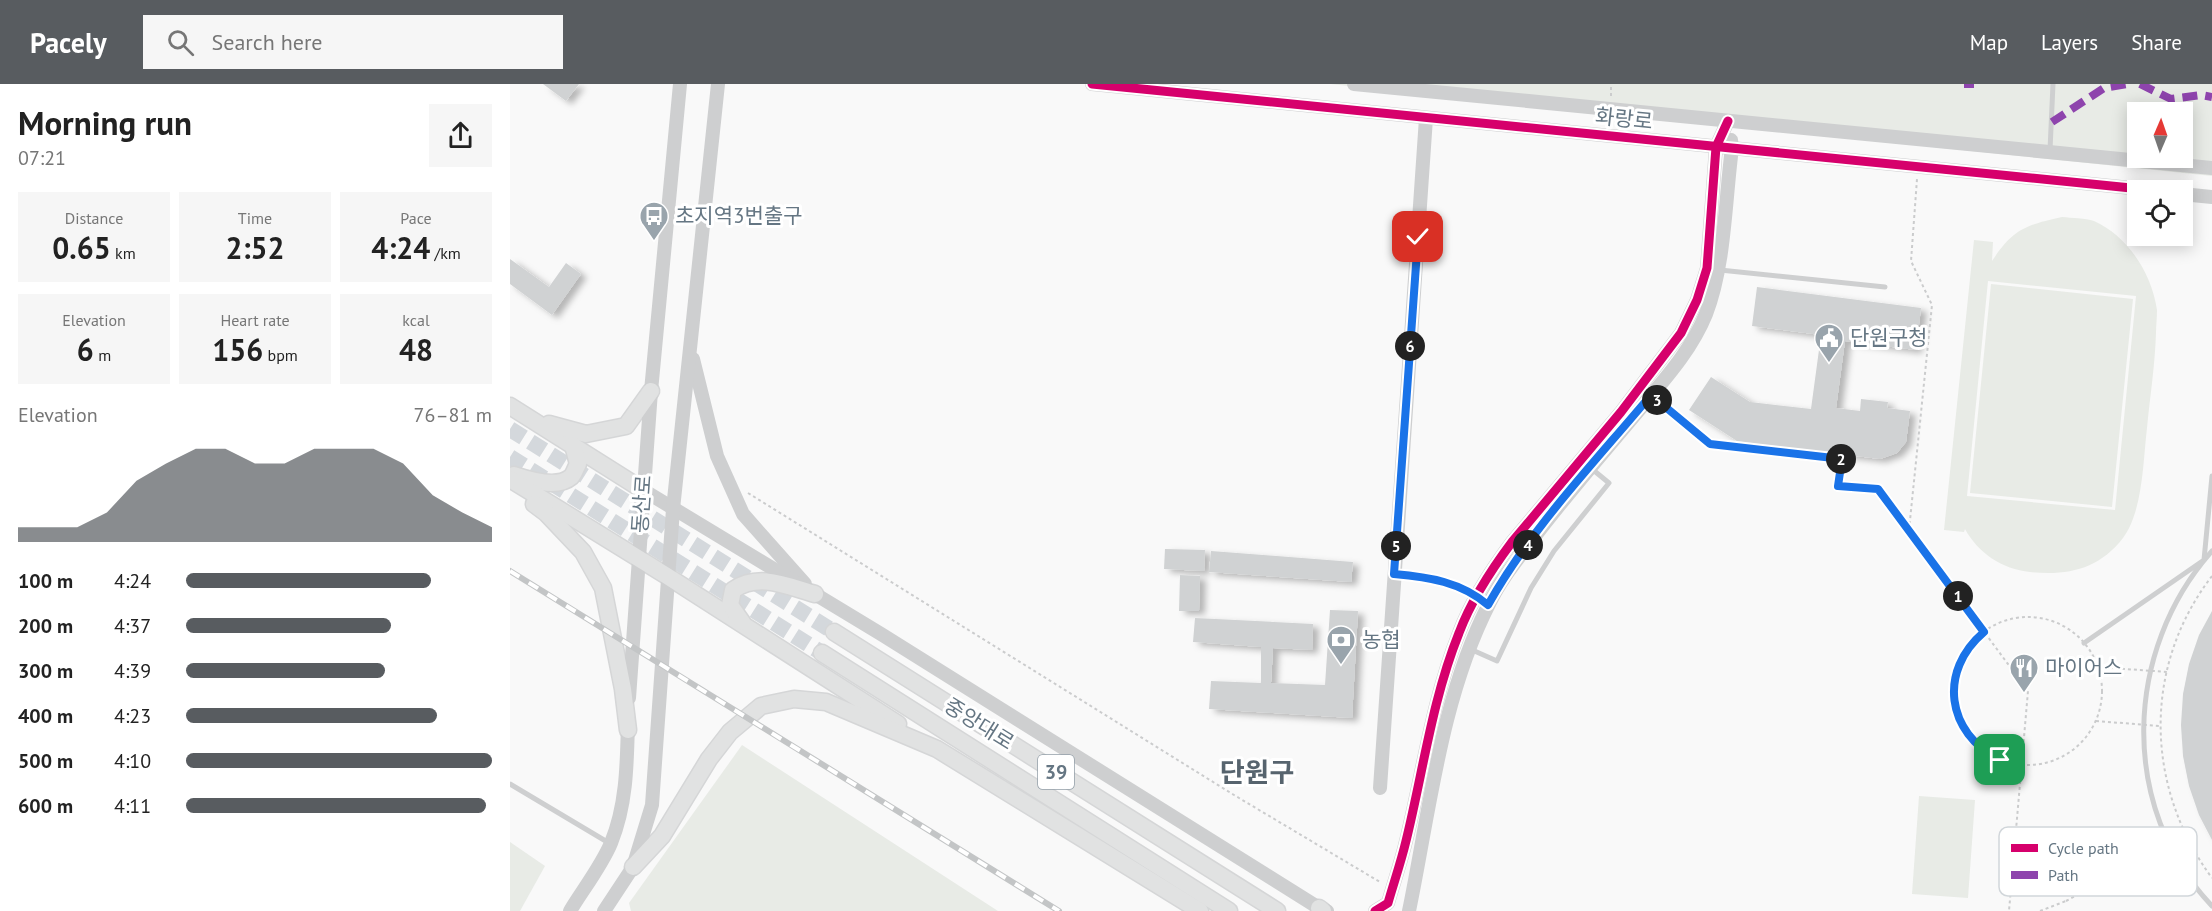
<!DOCTYPE html>
<html lang="en">
<head>
<meta charset="utf-8">
<style>
	body { margin:0; font-family:"PT Sans","Noto Sans KR",sans-serif; background:#f6f6f6; color:#222; height:100vh; display:flex; flex-direction:column; font-size:22px; white-space:nowrap }
	* { box-sizing:border-box; margin:0 }
	p { font-size:20px; color:#767676 }
	.icon { flex:none; width:33px; height:33px; fill:none; stroke:currentColor; stroke-width:2; stroke-linecap:round; stroke-linejoin:round }
	.map { position:relative; flex:1; overflow:hidden }
	.details { display:flex; flex-direction:column; background:#fff; width:510px }
	.details>* { flex:none }
	.needle { width:39px; rotate:2deg }
	.buttons { position:absolute; left:1617px; top:18px; display:grid; gap:12px }
	.buttons a { display:grid; place-items:center; width:66px; height:66px; border-radius:0px; background:#fff; box-shadow:0 3px 15px #0003; font-size:30px }
	.pin { position:absolute; display:grid; place-items:center; width:51px; height:51px; color:#fff; margin:-26px; border-radius:12px; box-shadow:0 3px 9px #0006 }
	.km { position:absolute; width:30px; height:30px; margin:-15px; border-radius:50%; background:#222; color:#fff; font-size:16px; line-height:30px; text-align:center }
	.round { display:grid; place-items:center; flex:none; width:63px; height:63px; border-radius:0px; background:#f6f6f6 }
	.head { display:flex; align-items:center; justify-content:space-between; height:102px; padding:0 18px }
	h1 { font-size:33px; font-weight:700; line-height:45px }
	.figures { display:grid; grid-template-columns:repeat(3,1fr); gap:9px; height:102px; padding:6px 18px }
	.figures div { display:grid; align-content:center; border-radius:0px; background:#f6f6f6; text-align:center }
	.figures b { font-size:30px; font-weight:700 }
	.figures small { font-size:16px; font-weight:400 }
	.figures p { font-size:16px }
	.chart { height:168px; padding:12px 18px }
	.chart p { display:flex; justify-content:space-between }
	.chart svg { width:100%; height:108px; margin-top:6px; fill:#585c60; opacity:.7 }
	ul { padding:0 18px; list-style:none; font-size:20px }
	li { display:grid; grid-template-columns:96px 72px 1fr; align-items:center; height:45px }
	li i { height:15px; border-radius:8px; background:#585c60 }
	header { display:flex; align-items:center; gap:36px; box-sizing:border-box; height:84px; padding:0 30px; background:#585c60; color:#fff }
	header strong { font-size:28px }
	nav { display:flex; gap:33px; margin-inline-start:auto; font-size:21px }
	.search { width:420px; height:54px; background:#f6f6f6; display:flex; align-items:center; gap:15px; box-sizing:border-box; padding:0 21px; border-radius:0px; color:#767676; font-size:22px }
	main { display:flex; flex:1; min-height:0 }
	.map>svg:first-child { display:block }
</style>
</head>
<body>
<header>
<strong>Pacely</strong>
<div class="search"><svg class="icon" aria-label="search" viewBox="0 0 24 24"><circle cx="10" cy="10" r="6"/><path d="M15 15l6 6"/></svg>Search here</div>
<nav><a>Map</a><a>Layers</a><a>Share</a></nav>
</header>
<main>
<section class="details">
<div class="head"><div><h1>Morning run</h1><p>07:21</p></div><a class="round"><svg class="icon" aria-label="share" viewBox="0 0 24 24"><path d="M12 15V3M7 8l5-5 5 5M5 13v7h14v-7"/></svg></a></div>
<div class="figures">
<div><p>Distance</p><b>0.65<small> km</small></b></div>
<div><p>Time</p><b>2:52</b></div>
<div><p>Pace</p><b>4:24<small> /km</small></b></div>
</div>
<div class="figures">
<div><p>Elevation</p><b>6<small> m</small></b></div>
<div><p>Heart rate</p><b>156<small> bpm</small></b></div>
<div><p>kcal</p><b>48</b></div>
</div>
<div class="chart"><p><span>Elevation</span>76–81 m</p>
<svg viewBox="0 0 160 44" preserveAspectRatio="none"><path d="M0 44V38L10 38L20 38L30 32L40 19L50 12L60 6L70 6L80 12L90 12L100 6L110 6L120 6L130 12L140 25L150 32L160 38V44z"/></svg>
</div>
<ul>
<li><b>100 m</b>4:24<i style="width:80%"></i></li>
<li><b>200 m</b>4:37<i style="width:67%"></i></li>
<li><b>300 m</b>4:39<i style="width:65%"></i></li>
<li><b>400 m</b>4:23<i style="width:82%"></i></li>
<li><b>500 m</b>4:10<i style="width:100%"></i></li>
<li><b>600 m</b>4:11<i style="width:98%"></i></li>
</ul>
</section>
<div class="map">
<svg width="1702" height="827" viewBox="0 0 1702 827">
	<defs>
		<filter id="shadow"><feDropShadow dx="6" dy="3.5" stdDeviation="3" flood-color="#0004"/></filter>
	</defs>
	<rect width="100%" height="100%" fill="#f9f9f9"/>
	<!-- green -->
	<g fill="#e8ebe6" fill-rule="evenodd">
		<path d="M820,0H1702V92ZM1628,28H1672V74H1628Z"/>
		<path d="M1552,133C1562,134 1575,134 1584,137C1618,152 1642,190 1647,226C1647,234 1646,242 1646,249C1645,281 1640,313 1637,344C1633,377 1633,427 1613,454C1589,485 1558,492 1520,488C1492,485 1468,469 1455,445L1454,448L1434,446L1464,156L1483,158L1482,177C1503,145 1516,141 1552,133ZM1478,197L1626,212L1605,426L1457,412Z"/>
		<polygon points="1481,200 1623,215 1602,423 1460,409"/>
		<polygon points="232,661 488,827 121,827 119,819"/>
		<polygon points="1409,712 1465,716 1458,814 1402,810"/>
		<polygon points="0,758 35,782 10,827 0,827"/>
	</g>
	<!-- building -->
	<g fill="#d0d2d3" filter="url(#shadow)">
		<polygon points="33,0 69,0 56,17"/>
		<polygon points="0,175 39,203 56,179 71,190 42,231 0,200"/>
		<polygon points="1247,203 1411,224 1406,266 1335,257 1326,324 1350,327 1351,315 1378,318 1377,324 1400,327 1396,358 1387,369 1370,375 1227,357 1179,326 1201,293 1240,318 1301,325 1311,251 1242,242"/>
		<polygon points="655,465 695,466 694,487 654,485"/>
		<polygon points="701,467 843,478 841,498 699,488"/>
		<polygon points="670,491 690,492 689,527 669,527"/>
		<polygon points="820,526 848,527 842,634 699,625 701,597 751,599 751,563 683,558 685,534 803,540 802,566 763,564 761,599 815,601"/>
		<polygon points="1702,527 1702,756 1689,731 1679,702 1673,672 1671,641 1673,610 1679,580 1689,551"/>
	</g>
	<g fill="none" stroke-linecap="round" stroke-linejoin="round">
		<!-- primary-tunnel -->
		<g stroke="#d4d8dc" stroke-width="16" stroke-dasharray="16 8" stroke-linecap="butt">
			<polyline points="0,345 324,548"/>
			<polyline points="0,373 312,569"/>
		</g>
		<!-- primary casing -->
		<g stroke="#d5d6d7" stroke-width="19">
			<g id="primary">
				<polyline points="0,322 133,406"/>
				<polyline points="39,340 76,350 116,342 141,307"/>
				<path d="M4,391C19,396 47,405 61,393C64,390 66,383 68,380L63,361"/>
				<polyline points="0,395 157,492 388,640"/>
				<polyline points="24,420 36,429 73,468 93,504 113,605 118,646"/>
				<path d="M232,538L220,521L223,506C249,488 277,502 305,510"/>
				<polyline points="324,548 767,827"/>
				<polyline points="312,569 719,827"/>
				<polyline points="123,783 152,752 199,675 220,648 251,622 284,615 316,618 427,665 690,827"/>
				<polyline points="809,824 813,827"/>
			</g>
		</g>
		<!-- path -->
		<g stroke="#cbcccd" stroke-width="2" stroke-dasharray="3 3" stroke-linecap="butt">
			<polyline points="1101,12 1101,0"/>
			<polyline points="1151,319 1200,360 1332,375 1328,402 1368,405 1518,607 1499,827"/>
			<polyline points="238,409 724,711 870,798"/>
			<polyline points="1399,446 1422,221 1401,177 1407,95"/>
			<path d="M1702,492C1632,583 1635,703 1702,794"/>
			<circle cx="1518" cy="607" r="74"/>
			<polyline points="1530,827 1556,817"/>
		</g>
		<!-- service -->
		<g stroke="#cecfd0" stroke-width="5">
			<polyline points="1540,66 1543,0"/>
			<polyline points="1210,186 1375,203"/>
			<path d="M1702,467C1614,566 1608,723 1702,822"/>
			<path d="M885,490C914,493 939,497 965,511"/>
			<polyline points="1574,559 1694,476 1702,392"/>
			<polyline points="960,565 987,577 1021,504 1044,467 1099,399 1082,385"/>
			<polyline points="0,700 99,759"/>
		</g>
		<!-- tertiary -->
		<g stroke="#cecfd0" stroke-width="14">
			<polyline points="582,0 1641,106"/>
			<polyline points="844,0 1702,84"/>
			<polyline points="1672,110 1702,113"/>
			<polyline points="183,275 207,372 233,430 295,500"/>
			<polyline points="133,406 371,550 809,824 817,827"/>
			<polyline points="119,614 141,307 170,0"/>
			<polyline points="870,704 916,34"/>
			<path d="M60,827C72,807 92,781 101,759C117,720 117,678 118,636"/>
			<polyline points="94,827 123,783 142,721 163,425 208,0"/>
			<path d="M865,827L878,819C884,798 891,778 896,757C913,688 922,616 949,549C961,517 981,486 1002,458L1111,328L1171,249L1187,216L1197,184L1206,63L1218,37"/>
			<path d="M899,827C920,725 931,614 979,520C990,497 1006,477 1022,456C1056,411 1093,369 1129,326C1154,296 1181,267 1196,230C1215,181 1215,117 1222,64L1221,56"/>
		</g>
		<!-- primary -->
		<use href="#primary" stroke="#e1e2e2" stroke-width="16"/>
		<!-- rail casing -->
		<g stroke="#c3c5c6" stroke-width="6">
			<polyline id="rail" points="0,487 549,827"/>
		</g>
		<!-- rail -->
		<use href="#rail" stroke="#fff" stroke-width="4" stroke-dasharray="11" stroke-linecap="butt"/>
		<!-- path-bridge -->
		<g stroke="#cbcccd" stroke-width="2" stroke-dasharray="3 3" stroke-linecap="butt">
			<polyline points="1588,583 1657,588"/>
			<polyline points="1586,637 1650,642"/>
			<polyline points="1556,817 1676,752"/>
		</g>
		<!-- quiet -->
		<g stroke="#8e44ad" stroke-width="8" stroke-dasharray="15 8" stroke-linecap="butt">
			<polyline points="1454,0 1464,0"/>
			<polyline points="1630,0 1661,15 1691,11 1702,13"/>
			<polyline points="1542,38 1594,4 1618,0"/>
		</g>
		<!-- cycleway casing -->
		<g stroke="#fff" stroke-width="13">
			<g id="cycleway">
				<polyline points="582,0 1641,106"/>
				<path d="M865,827L878,819C884,798 891,778 896,757C913,688 922,616 949,549C961,517 981,486 1002,458L1111,328L1171,249L1187,216L1197,184L1206,63L1218,37"/>
			</g>
		</g>
		<!-- cycleway -->
		<use href="#cycleway" stroke="#d6006c" stroke-width="9"/>
	</g>
	<g fill="none" stroke-linecap="round" stroke-linejoin="round">
		<!-- route casing -->
		<g stroke="#fff" stroke-width="12">
			<path id="route" d="M908,153L884,490C919,493 951,498 978,521C1021,444 1085,378 1141,311L1200,360L1332,375L1328,402L1368,405L1474,548C1428,587 1436,649 1490,676"/>
		</g>
		<!-- route -->
		<use href="#route" stroke="#1a73e8" stroke-width="8"/>
	</g>
	<!-- icons -->
	<defs>
		<g id="bus-pin" transform="scale(1.5)"><path d="M0 17L-7.5 6A9.5 9.5 0 1 1 7.5 6Z" fill="#99a4ac" stroke="#fff"/><path d="M-5-6H5V4H4V6H2V4H-2V6H-4V4H-5ZM-3.5-4V0h7V-4ZM-3.5 1.2v1.5H-2V1.2ZM2 1.2v1.5H3.5V1.2Z" fill="#fff"/></g>
		<g id="civic-pin" transform="scale(1.5)"><path d="M0 17L-7.5 6A9.5 9.5 0 1 1 7.5 6Z" fill="#99a4ac" stroke="#fff"/><path d="M-.6-6.5H3V-4.5H.6V-3L4-1V1h2V6H-6V1h2V-1L-.6-3ZM-1.2 2.5V6h2.4V2.5Z" fill="#fff"/></g>
		<g id="bank-pin" transform="scale(1.5)"><path d="M0 17L-7.5 6A9.5 9.5 0 1 1 7.5 6Z" fill="#99a4ac" stroke="#fff"/><path d="M-6-4H6V4H-6ZM0-2.3a2.3 2.3 0 1 0 0 4.6a2.3 2.3 0 1 0 0-4.6Z" fill="#fff"/></g>
		<g id="restaurant-pin" transform="scale(1.5)"><path d="M0 17L-7.5 6A9.5 9.5 0 1 1 7.5 6Z" fill="#99a4ac" stroke="#fff"/><path d="M-5-6h1v4h1v-4h1v4h1v-4h1v5L-1.5 .5V6h-2V.5L-5-1ZM5-6V6H3V1.5H1.5Q1.5-4 5-6Z" fill="#fff"/></g>
	</defs>
	<g fill-rule="evenodd">
		<use href="#bus-pin" x="144" y="132"/>
		<use href="#civic-pin" x="1319" y="254"/>
		<use href="#bank-pin" x="831" y="556"/>
		<use href="#restaurant-pin" x="1514" y="584"/>
	</g>
	<g text-anchor="middle" stroke-width="6" stroke-linejoin="round" paint-order="stroke">
		<!-- shield labels -->
		<rect fill="#fff" stroke="#939fa8" stroke-width="1.5" x="528" y="671" width="36" height="34" rx="4.5"/>
		<g font-size="20" font-weight="bold" fill="#657683">
			<text x="546" y="695">39</text>
		</g>
		<!-- street labels -->
		<g font-size="21" fill="#657683" stroke="#fff">
			<text transform="translate(1114 35) rotate(6)" y="7">화랑로</text>
			<text transform="translate(132 420) rotate(-86)" y="7">동산로</text>
			<text transform="translate(469 640) rotate(32)" y="7">중앙대로</text>
		</g>
		<!-- poi labels -->
		<g font-size="21" fill="#657683" stroke="#fff" text-anchor="start">
			<text x="165" y="139">초지역3번출구</text>
			<text x="1340" y="261">단원구청</text>
			<text x="852" y="563">농협</text>
			<text x="1535" y="591">마이어스</text>
		</g>
		<!-- district labels -->
		<g font-size="27" font-weight="bold" fill="#57646e" stroke="#fff">
			<text x="747" y="698">단원구</text>
		</g>
	</g>
	<!-- legend -->
	<rect x="1489" y="743" width="198" height="69" rx="9" fill="#fff" stroke="#d1d6da" stroke-width="1.5"/>
	<rect x="1501" y="760" width="27" height="8" fill="#d6006c"/>
	<rect x="1501" y="787" width="27" height="8" fill="#8e44ad"/>
	<g font-size="16" fill="#657683">
		<text x="1538" y="770">Cycle path</text>
		<text x="1538" y="797">Path</text>
	</g>
</svg>
<div class="buttons">
<a><svg class="needle" viewBox="-14 -14 28 28"><path d="M0-13l5 13h-10z" fill="#e53935"/><path d="M0 13l5-13h-10z" fill="#767676"/></svg></a>
<a><svg class="icon" aria-label="locate" viewBox="0 0 24 24"><circle cx="12" cy="12" r="6"/><path d="M12 2v4M12 18v4M2 12h4M18 12h4"/></svg></a>
</div>
<div class="pin" style="left:1490px;top:676px;background:#1e9e55"><svg class="icon" aria-label="arrive" viewBox="0 0 24 24"><path d="M6 21V4h12l-3 4 3 4H6"/></svg></div>
<div class="pin" style="left:908px;top:153px;background:#d93025"><svg class="icon" aria-label="check" viewBox="0 0 24 24"><path d="M5 12l5 5 9-10"/></svg></div>
<b class="km" style="left:1448px;top:512px">1</b>
<b class="km" style="left:1331px;top:375px">2</b>
<b class="km" style="left:1147px;top:316px">3</b>
<b class="km" style="left:1018px;top:461px">4</b>
<b class="km" style="left:886px;top:462px">5</b>
<b class="km" style="left:900px;top:262px">6</b>
</div>
</main>
</body>
</html>
